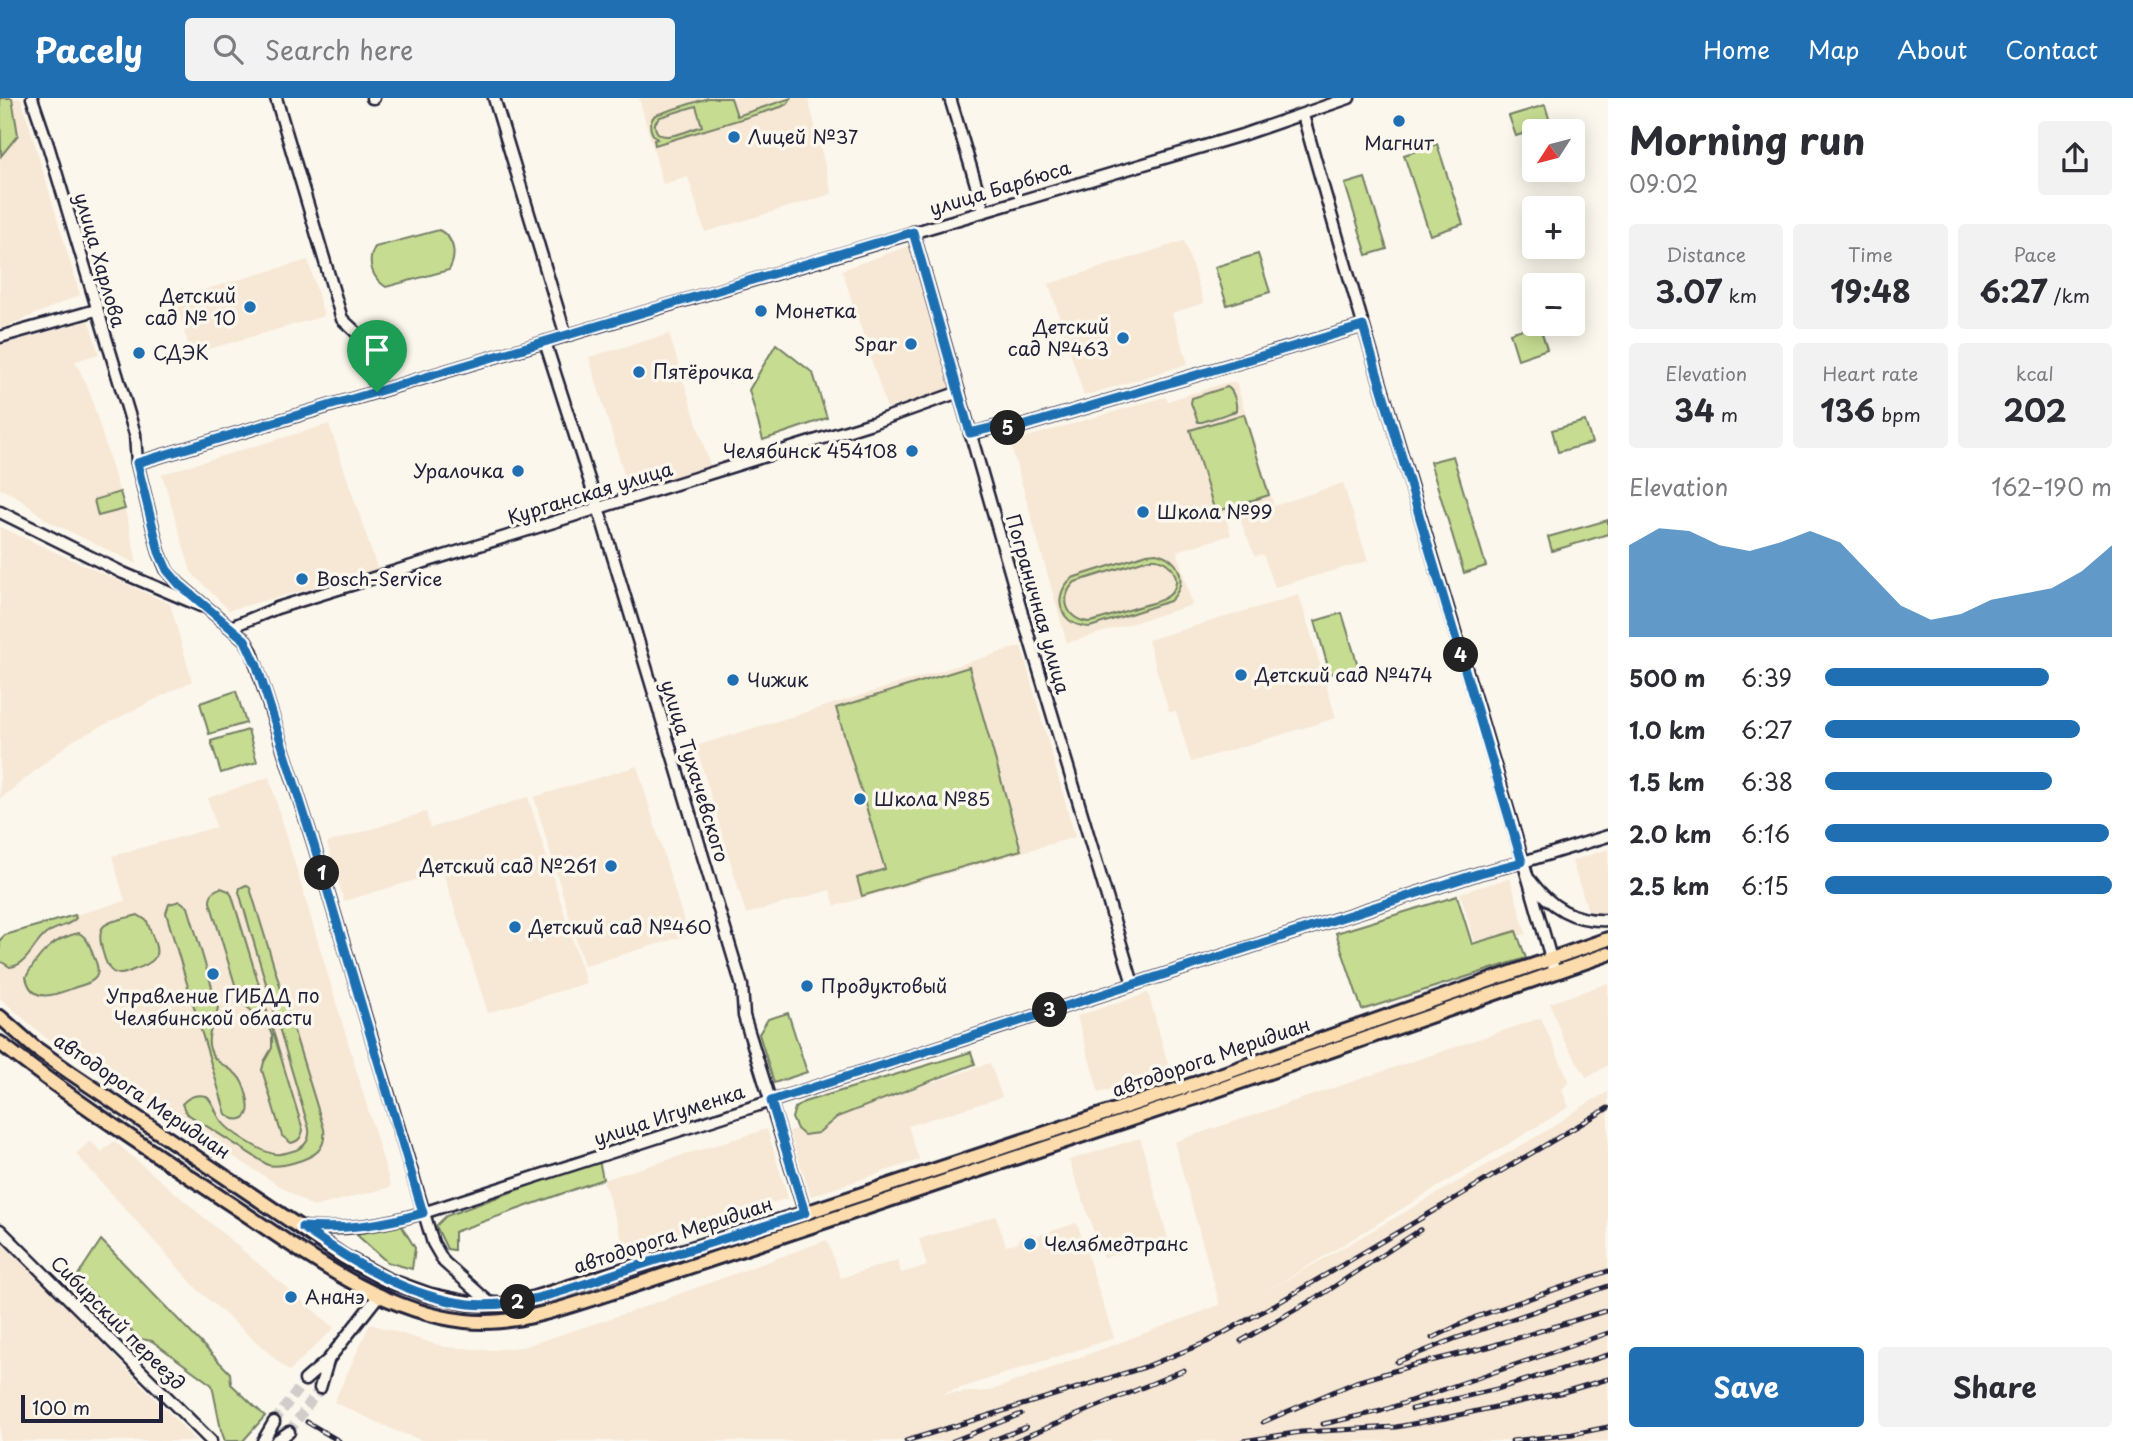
<!DOCTYPE html>
<html lang="en">
<head>
<meta charset="utf-8">
<style>
	body { margin:0; font-family:"Playpen Sans",sans-serif; background:#f2f2f3; color:#2b2b33; height:100vh; display:flex; flex-direction:column; font-size:26px; white-space:nowrap }
	* { box-sizing:border-box; margin:0 }
	p { font-size:23px; color:#7c7c81 }
	.icon { flex:none; width:38px; height:38px; fill:none; stroke:currentColor; stroke-width:2; stroke-linecap:round; stroke-linejoin:round }
	.map { position:relative; flex:1; overflow:hidden }
	.sheet { display:flex; flex-direction:column; background:#fff; width:525px }
	.sheet>* { flex:none }
	.needle { width:46px; rotate:234deg }
	.tools { position:absolute; left:1522px; top:21px; display:grid; gap:14px }
	.tools a { display:grid; place-items:center; width:63px; height:63px; border-radius:7px; background:#fff; box-shadow:0 4px 18px #0003; font-size:35px }
	.scale { position:absolute; left:21px; bottom:18px; width:142px; box-sizing:border-box; padding-left:7px; border:4px solid #22223b; border-top:0; font-size:19px; line-height:24px; white-space:nowrap; color:#22223b; -webkit-text-stroke:5px #fbf7ec; paint-order:stroke }
	.pin { position:absolute; display:grid; place-items:center; width:60px; height:60px; color:#fff; margin:-72px -30px; border-radius:50% 50% 50% 0; rotate:-45deg; box-shadow:0 0 7px #0007 }
	.pin .icon { rotate:45deg }
	.km { position:absolute; width:35px; height:35px; margin:-18px; border-radius:50%; background:#222; color:#fff; font-size:19px; line-height:35px; text-align:center }
	.round { display:grid; place-items:center; flex:none; width:74px; height:74px; border-radius:7px; background:#f2f2f3 }
	.overview { display:flex; align-items:center; justify-content:space-between; height:119px; padding:0 21px }
	h1 { font-size:38px; font-weight:700; line-height:52px }
	.figures { display:grid; grid-template-columns:repeat(3,1fr); gap:10px; height:119px; padding:7px 21px }
	.figures div { display:grid; align-content:center; border-radius:7px; background:#f2f2f3; text-align:center }
	.figures b { font-size:30px; font-weight:700 }
	.figures small { font-size:19px; font-weight:400 }
	.figures p { font-size:19px }
	.chart { height:196px; padding:14px 21px }
	.chart p { display:flex; justify-content:space-between }
	.chart svg { width:100%; height:126px; margin-top:7px; fill:#1f6fb2; opacity:.7 }
	.action { display:flex; gap:14px; margin-top:auto; padding:14px 21px }
	.action a { flex:1; height:80px; border-radius:7px; background:#1f6fb2; color:#fff; font-size:28px; font-weight:700; line-height:80px; text-align:center }
	.action a+a { background:#f2f2f3; color:#2b2b33 }
	ul { padding:0 21px; list-style:none; font-size:23px }
	li { display:grid; grid-template-columns:112px 84px 1fr; align-items:center; height:52px }
	li i { height:18px; border-radius:9px; background:#1f6fb2 }
	header { display:flex; align-items:center; gap:42px; box-sizing:border-box; height:98px; padding:0 35px; background:#1f6fb2; color:#fff }
	header strong { font-size:33px }
	nav { display:flex; gap:38px; margin-inline-start:auto; font-size:24px }
	.search { width:490px; height:63px; background:#f2f2f3; display:flex; align-items:center; gap:18px; box-sizing:border-box; padding:0 24px; border-radius:7px; color:#7c7c81; font-size:26px }
	main { display:flex; flex:1; min-height:0 }
	.map>svg:first-child { display:block }
</style>
</head>
<body>
<header>
<strong>Pacely</strong>
<div class="search"><svg class="icon" aria-label="search" viewBox="0 0 24 24"><circle cx="10" cy="10" r="6"/><path d="M15 15l6 6"/></svg>Search here</div>
<nav><a>Home</a><a>Map</a><a>About</a><a>Contact</a></nav>
</header>
<main>
<div class="map">
<svg width="1608" height="1343" viewBox="0 0 1608 1343">
	<rect width="100%" height="100%" fill="#fbf7ec"/>
	<filter id="ink" filterUnits="userSpaceOnUse"><feTurbulence type="fractalNoise" baseFrequency=".0143" numOctaves="2"/><feDisplacementMap in="SourceGraphic" scale="14" xChannelSelector="R" yChannelSelector="G"/><feConvolveMatrix kernelMatrix="1 2 1 2 8 2 1 2 1" color-interpolation-filters="sRGB"/></filter>
	<g filter="url(#ink)">
		<!-- built -->
		<g fill="#f7e7d5">
			<polygon points="0,0 21,0 80,197 0,231"/>
			<polygon points="639,0 808,0 832,96 705,134 688,79 663,86"/>
			<polygon points="1184,143 1204,205 1172,215 1188,266 1084,298 1049,186"/>
			<polygon points="911,147 951,291 887,310 842,172"/>
			<polygon points="308,162 324,218 191,256 175,200"/>
			<polygon points="89,223 99,256 75,263 89,292 128,423 137,466 48,423 16,398 0,391 0,247"/>
			<polygon points="669,236 711,371 630,396 589,259"/>
			<polygon points="1236,284 1274,408 1343,385 1368,463 1275,489 1263,456 1255,458 1239,419 1227,423 1231,437 1177,453 1192,507 1067,545 1010,344 1165,299 1168,303 1224,285"/>
			<polygon points="329,326 378,473 229,512 191,474 162,376"/>
			<polygon points="0,429 170,506 192,583 72,643 0,701"/>
			<polygon points="1299,497 1336,620 1191,664 1176,613 1169,614 1148,542"/>
			<polygon points="1021,548 1075,739 835,808 830,792 746,816 696,648"/>
			<polygon points="637,668 688,837 584,868 534,699"/>
			<polygon points="269,679 391,1089 313,1109 46,940 0,900 0,842 5,837 125,803 112,758 216,729 208,700"/>
			<polygon points="528,699 586,885 488,915 443,774 344,803 327,745 426,714 430,730"/>
			<polygon points="1608,751 1608,813 1590,819 1572,763"/>
			<polygon points="1510,780 1526,836 1477,850 1460,795"/>
			<polygon points="1608,885 1608,967 1587,980 1563,941 1550,905"/>
			<polygon points="1148,895 1170,973 1099,995 1077,918"/>
			<polygon points="1541,920 1569,983 1562,992 1569,1009 1262,1196 1548,1032 1586,1006 1608,994 1608,1343 424,1343 396,1333 334,1304 370,1226 445,1249 491,1252 523,1249 630,1214 827,1142 841,1180 898,1162 901,1175 927,1168 919,1141 996,1118 1006,1148 1019,1144 1018,1141 1024,1138 1034,1135 1036,1138 1077,1125 1082,1140 1077,1142 1081,1154 1086,1153 1114,1240 942,1296 990,1293 1220,1207 1174,1044"/>
			<polygon points="990,965 1002,999 908,1028 919,1062 811,1098 789,1033"/>
			<polygon points="767,1031 788,1100 625,1151 603,1082"/>
			<polygon points="1140,1040 1168,1141 1103,1160 1069,1062"/>
			<polygon points="90,1043 102,1054 114,1043 334,1230 289,1273 200,1194 76,1056"/>
			<polygon points="0,1140 169,1315 196,1343 0,1343"/>
		</g>
		<!-- green -->
		<g fill="#c6dc91" stroke="#747f66" stroke-width="2" fill-rule="evenodd">
			<polygon points="0,0 12,0 18,37 1,58"/>
			<path d="M708,0H731L737,18L791,0L787,6L781,9L655,47L654,42L657,41C649,34 648,25 655,17ZM696,8L702,28C689,32 654,50 655,25L660,19Z"/>
			<polygon points="1545,7 1551,27 1516,38 1509,18"/>
			<polygon points="1437,46 1463,126 1430,137 1404,57"/>
			<polygon points="1365,80 1387,151 1367,157 1345,86"/>
			<path d="M439,132C455,140 457,158 449,172L386,189C372,180 366,164 375,149Z"/>
			<polygon points="1258,156 1270,194 1227,207 1215,169"/>
			<polygon points="1539,226 1547,251 1518,261 1510,235"/>
			<polygon points="776,246 813,275 827,320 763,342 749,292"/>
			<path d="M1227,289C1234,292 1237,306 1236,313L1202,324H1198L1191,305L1192,300Z"/>
			<polygon points="1244,316 1269,397 1215,414 1190,332"/>
			<polygon points="1585,323 1592,345 1558,354 1552,332"/>
			<polygon points="1453,358 1486,468 1464,475 1430,364"/>
			<polygon points="120,394 125,411 98,418 94,402"/>
			<polygon points="1608,422 1608,436 1552,453 1548,439"/>
			<path d="M1156,455C1181,460 1189,486 1170,503L1090,529C1061,529 1050,499 1072,480L1147,456ZM1149,461C1173,458 1187,488 1165,500C1157,505 1147,506 1138,509C1122,514 1106,520 1090,524C1067,523 1058,500 1075,484Z"/>
			<polygon points="1342,515 1358,568 1330,576 1315,523"/>
			<polygon points="969,569 1021,752 862,798 857,780 885,771 836,610"/>
			<polygon points="236,593 246,625 209,636 200,605"/>
			<polygon points="248,632 257,664 221,675 211,643"/>
			<path d="M246,787L250,790L324,1031C325,1039 324,1047 318,1053C309,1062 280,1070 268,1067L186,1015L182,1006C188,999 197,996 206,998C215,1005 215,1017 223,1025C230,1034 263,1055 275,1056C282,1057 289,1054 296,1052C306,1048 310,1041 309,1031L239,794L240,790Z"/>
			<path d="M221,790L229,793L232,798L303,1032C301,1040 299,1043 291,1045L282,1038L262,972L264,964L272,950V937L267,926L240,903L210,804C210,796 213,792 221,790Z"/>
			<polygon points="1457,798 1472,846 1516,833 1526,860 1362,912 1336,835"/>
			<path d="M180,803L188,809L218,909C216,924 205,936 210,951C214,966 228,967 237,977C244,984 253,1010 246,1018C241,1023 236,1022 231,1020L226,1016L166,815L169,806Z"/>
			<path d="M75,817L76,820C68,829 56,828 46,836C33,846 28,867 10,869L0,863V842L5,837Z"/>
			<path d="M138,817L147,823C156,851 168,861 133,872C126,875 120,878 113,874C105,869 96,837 103,829C109,822 128,820 138,817Z"/>
			<path d="M79,835C88,840 90,848 93,857C96,864 100,872 96,879C92,885 83,887 76,889C58,896 32,908 26,879C38,857 53,840 79,835Z"/>
			<polygon points="788,915 807,974 774,985 759,936 768,921"/>
			<polygon points="971,954 975,966 837,1019 818,1035 804,1037 797,1031 792,1020 795,1010 804,1004"/>
			<polygon points="599,1062 603,1081 454,1134 454,1152 447,1151 436,1128 446,1118"/>
			<polygon points="401,1127 415,1150 412,1171 387,1164 357,1137 363,1133"/>
			<polygon points="101,1142 230,1275 231,1286 265,1318 243,1343 225,1343 221,1332 212,1287 152,1243 140,1241 76,1180"/>
		</g>
		<g fill="none" stroke-linecap="round" stroke-linejoin="round">
			<!-- minor-tunnel -->
			<g stroke="#d0ccc9" stroke-width="10" stroke-dasharray="10 5" stroke-linecap="butt">
				<polyline points="274,1324 305,1282"/>
				<polyline points="289,1334 320,1290"/>
			</g>
			<!-- minor casing -->
			<g stroke="#22223b" stroke-width="15">
				<g id="minor">
					<polyline points="32,0 48,47 135,336 137,365 159,454 167,473 179,486 245,542 252,554 314,747 433,1145 444,1164 492,1207"/>
					<polyline points="276,0 342,221 359,237 377,294"/>
					<polyline points="372,0 374,0"/>
					<polyline points="494,0 566,238"/>
					<polyline points="950,0 984,113"/>
					<path d="M1303,17C1382,304 1475,588 1555,875"/>
					<polyline points="913,134 1023,519 1133,886"/>
					<polyline points="0,239 96,212"/>
					<polyline points="545,244 601,419 729,845 742,888 744,918 805,1115"/>
					<polyline points="970,336 995,329 1016,330 1363,228"/>
					<polyline points="137,365 1242,37 1349,0"/>
					<polyline points="0,414 123,475 201,508"/>
					<polyline points="231,529 277,510 872,325 959,294"/>
					<path d="M1530,782C1550,809 1574,824 1608,822"/>
					<path d="M302,1129C345,1133 381,1127 423,1115L1480,775L1523,764L1608,738"/>
					<polyline points="0,1132 211,1343"/>
					<polyline points="305,1282 328,1262 379,1197"/>
					<polyline points="320,1290 328,1263"/>
					<polyline points="263,1343 274,1324"/>
					<polyline points="276,1343 289,1334"/>
				</g>
			</g>
			<!-- major casing -->
			<g stroke="#22223b" stroke-width="18">
				<g id="major">
					<polyline points="0,919 34,949 71,975 344,1159 387,1182 429,1197 467,1205 505,1207 524,1203 805,1115 1197,985 1608,841"/>
					<path d="M0,945C73,1002 149,1052 226,1103C298,1150 377,1213 465,1223C518,1229 570,1207 620,1192L1200,998L1608,856"/>
				</g>
			</g>
			<!-- minor -->
			<use href="#minor" stroke="#fbf7ec" stroke-width="10"/>
			<!-- major -->
			<use href="#major" stroke="#fcdcac" stroke-width="12"/>
			<!-- rail casing -->
			<g stroke="#22223b" stroke-width="5">
				<g id="rail">
					<polyline points="1432,1240 1476,1219 1608,1173"/>
					<polyline points="1241,1243 1326,1194 1420,1132"/>
					<polyline points="1397,1264 1454,1241 1608,1188"/>
					<polyline points="1412,1311 1497,1291 1608,1257"/>
					<polyline points="307,1324 339,1343"/>
					<polyline points="1263,1324 1356,1284 1414,1267 1488,1249 1608,1212"/>
					<polyline points="1323,1326 1381,1313 1608,1235"/>
					<polyline points="906,1343 1145,1269 1207,1244 1276,1206 1608,1010"/>
					<polyline points="953,1343 1021,1316"/>
					<polyline points="991,1343 1026,1329"/>
					<polyline points="1015,1343 1184,1272"/>
					<polyline points="1243,1343 1301,1334 1396,1329 1445,1320 1560,1295 1608,1281"/>
					<polyline points="1512,1343 1573,1336 1608,1329"/>
				</g>
			</g>
			<!-- rail -->
			<use href="#rail" stroke="#fbf7ec" stroke-width="2.5" stroke-dasharray="8" stroke-linecap="butt"/>
		</g>
	</g>
	<g fill="none" stroke-linecap="round" stroke-linejoin="round" filter="url(#ink)">
		<!-- route casing -->
		<g stroke="#fff" stroke-width="14">
			<path id="route" d="M913,134L970,335L995,329L1016,330L1363,228L1522,764L1480,775L771,1003L805,1115C746,1134 687,1152 628,1171C577,1188 524,1211 469,1206C407,1199 352,1164 302,1129C345,1132 381,1127 423,1115L314,747L257,568L245,542L179,486L167,472L159,454L137,365Z"/>
		</g>
		<!-- route -->
		<use href="#route" stroke="#1f6fb2" stroke-width="9"/>
	</g>
	<!-- markers -->
	<g fill="#1f6fb2" stroke="#fbf7ec" stroke-width="2.5">
		<circle cx="1399" cy="23" r="7"/>
		<circle cx="734" cy="39" r="7"/>
		<circle cx="250" cy="209" r="7"/>
		<circle cx="761" cy="213" r="7"/>
		<circle cx="1123" cy="240" r="7"/>
		<circle cx="911" cy="246" r="7"/>
		<circle cx="139" cy="255" r="7"/>
		<circle cx="639" cy="274" r="7"/>
		<circle cx="912" cy="353" r="7"/>
		<circle cx="518" cy="373" r="7"/>
		<circle cx="1143" cy="414" r="7"/>
		<circle cx="302" cy="481" r="7"/>
		<circle cx="1241" cy="577" r="7"/>
		<circle cx="733" cy="582" r="7"/>
		<circle cx="860" cy="701" r="7"/>
		<circle cx="611" cy="768" r="7"/>
		<circle cx="515" cy="829" r="7"/>
		<circle cx="213" cy="876" r="7"/>
		<circle cx="807" cy="888" r="7"/>
		<circle cx="1030" cy="1146" r="7"/>
		<circle cx="291" cy="1199" r="7"/>
	</g>
	<g text-anchor="middle" stroke-width="7" stroke-linejoin="round" paint-order="stroke">
		<!-- poi labels -->
		<g font-size="19" fill="#22223b" stroke="#fbf7ec" text-anchor="start">
			<text x="748" y="46">Лицей №37</text>
			<text x="1399" y="52" text-anchor="middle">Магнит</text>
			<text x="236" y="205" text-anchor="end">Детский<tspan x="236" dy="22">сад № 10</tspan></text>
			<text x="775" y="220">Монетка</text>
			<text x="1109" y="236" text-anchor="end">Детский<tspan x="1109" dy="22">сад №463</tspan></text>
			<text x="897" y="253" text-anchor="end">Spar</text>
			<text x="153" y="262">СДЭК</text>
			<text x="653" y="281">Пятёрочка</text>
			<text x="898" y="360" text-anchor="end">Челябинск 454108</text>
			<text x="504" y="380" text-anchor="end">Уралочка</text>
			<text x="1157" y="421">Школа №99</text>
			<text x="316" y="488">Bosch-Service</text>
			<text x="1255" y="584">Детский сад №474</text>
			<text x="747" y="589">Чижик</text>
			<text x="874" y="708">Школа №85</text>
			<text x="597" y="775" text-anchor="end">Детский сад №261</text>
			<text x="529" y="836">Детский сад №460</text>
			<text x="821" y="895">Продуктовый</text>
			<text x="213" y="905" text-anchor="middle">Управление ГИБДД по<tspan x="213" dy="22">Челябинской области</tspan></text>
			<text x="1044" y="1153">Челябмедтранс</text>
			<text x="305" y="1206">Ананэ</text>
		</g>
		<!-- street labels -->
		<g font-size="19" fill="#22223b" stroke="#fbf7ec">
			<text transform="translate(1000 90) rotate(-17)" y="7">улица Барбюса</text>
			<text transform="translate(100 162) rotate(74)" y="7">улица Харлова</text>
			<text transform="translate(590 395) rotate(-17)" y="7">Курганская улица</text>
			<text transform="translate(1038 506) rotate(74)" y="7">Пограничная улица</text>
			<text transform="translate(695 673) rotate(73)" y="7">улица Тухачевского</text>
			<text transform="translate(1211 959) rotate(-19)" y="7">автодорога Меридиан</text>
			<text transform="translate(142 998) rotate(34)" y="7">автодорога Меридиан</text>
			<text transform="translate(669 1017) rotate(-18)" y="7">улица Игуменка</text>
			<text transform="translate(673 1137) rotate(-18)" y="7">автодорога Меридиан</text>
			<text transform="translate(118 1225) rotate(45)" y="7">Сибирский переезд</text>
		</g>
	</g>
</svg>
<div class="tools">
<a><svg class="needle" viewBox="-14 -14 28 28"><path d="M0-13l5 13h-10z" fill="#e53935"/><path d="M0 13l5-13h-10z" fill="#7c7c81"/></svg></a>
<a>+</a>
<a>−</a>
</div>
<div class="scale">100 m</div>
<div class="pin" style="left:377px;top:294px;background:#1e9e55"><svg class="icon" aria-label="arrive" viewBox="0 0 24 24"><path d="M6 21V4h12l-3 4 3 4H6"/></svg></div>
<b class="km" style="left:322px;top:775px">1</b>
<b class="km" style="left:518px;top:1204px">2</b>
<b class="km" style="left:1050px;top:912px">3</b>
<b class="km" style="left:1461px;top:557px">4</b>
<b class="km" style="left:1008px;top:330px">5</b>
</div>
<section class="sheet">
<div class="overview"><div><h1>Morning run</h1><p>09:02</p></div><a class="round"><svg class="icon" aria-label="share" viewBox="0 0 24 24"><path d="M12 15V3M7 8l5-5 5 5M5 13v7h14v-7"/></svg></a></div>
<div class="figures">
<div><p>Distance</p><b>3.07<small> km</small></b></div>
<div><p>Time</p><b>19:48</b></div>
<div><p>Pace</p><b>6:27<small> /km</small></b></div>
</div>
<div class="figures">
<div><p>Elevation</p><b>34<small> m</small></b></div>
<div><p>Heart rate</p><b>136<small> bpm</small></b></div>
<div><p>kcal</p><b>202</b></div>
</div>
<div class="chart"><p><span>Elevation</span>162–190 m</p>
<svg viewBox="0 0 160 44" preserveAspectRatio="none"><path d="M0 44V12L10 6L20 7L30 12L40 14L50 11L60 7L70 11L80 22L90 33L100 38L110 36L120 31L130 29L140 27L150 21L160 12V44z"/></svg>
</div>
<ul>
<li><b>500 m</b>6:39<i style="width:78%"></i></li>
<li><b>1.0 km</b>6:27<i style="width:89%"></i></li>
<li><b>1.5 km</b>6:38<i style="width:79%"></i></li>
<li><b>2.0 km</b>6:16<i style="width:99%"></i></li>
<li><b>2.5 km</b>6:15<i style="width:100%"></i></li>
</ul>
<div class="action"><a>Save</a><a>Share</a></div>
</section>
</main>
</body>
</html>
